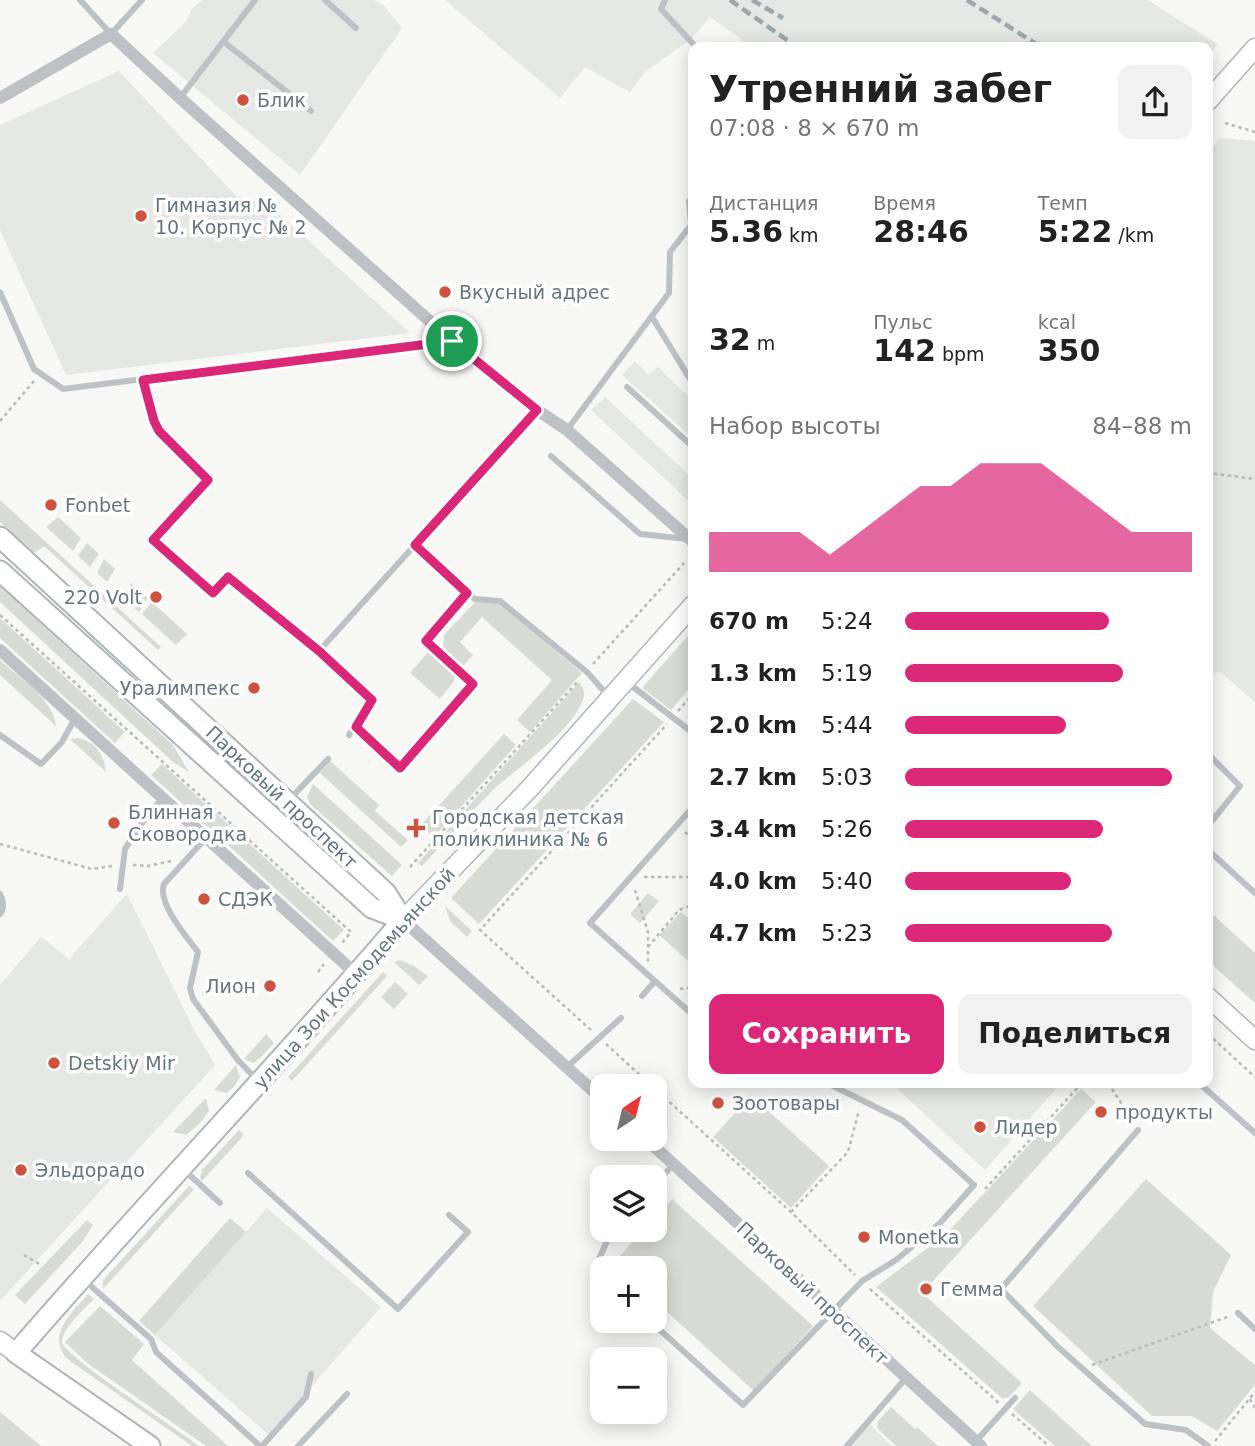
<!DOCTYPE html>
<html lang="ru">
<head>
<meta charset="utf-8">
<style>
	body { margin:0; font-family:"DejaVu Sans",sans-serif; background:#f2f2f2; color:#222; height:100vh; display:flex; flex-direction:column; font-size:26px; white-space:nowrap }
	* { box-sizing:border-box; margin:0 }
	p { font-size:23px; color:#767676 }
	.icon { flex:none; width:38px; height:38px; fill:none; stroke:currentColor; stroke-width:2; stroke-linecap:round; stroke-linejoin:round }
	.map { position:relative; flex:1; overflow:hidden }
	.panel { position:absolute; left:688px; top:42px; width:525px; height:1046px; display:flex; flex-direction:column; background:#fff; border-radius:14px; box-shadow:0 4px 18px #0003 }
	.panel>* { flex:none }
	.needle { width:46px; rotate:35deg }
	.buttons { position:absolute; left:590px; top:1074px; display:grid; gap:14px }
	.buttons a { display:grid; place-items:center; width:77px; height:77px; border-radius:14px; background:#fff; box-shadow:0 4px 18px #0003; font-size:35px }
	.pin { position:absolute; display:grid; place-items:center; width:60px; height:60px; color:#fff; margin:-30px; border:4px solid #fff; border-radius:50%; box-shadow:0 2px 7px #0007 }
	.round { display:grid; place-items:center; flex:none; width:74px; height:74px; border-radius:14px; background:#f2f2f2 }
	.summary { display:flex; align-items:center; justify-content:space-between; height:119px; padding:0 21px }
	h1 { font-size:38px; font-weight:700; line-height:52px }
	.stats { display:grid; grid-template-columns:repeat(3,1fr); gap:10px; height:119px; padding:7px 21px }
	.stats div { display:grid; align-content:center }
	.stats b { font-size:30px; font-weight:700 }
	.stats small { font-size:19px; font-weight:400 }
	.stats p { font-size:19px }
	.chart { height:196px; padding:14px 21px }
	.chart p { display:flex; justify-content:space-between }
	.chart svg { width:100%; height:126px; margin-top:7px; fill:#db2777; opacity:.7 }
	.primary-button { display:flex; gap:14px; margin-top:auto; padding:14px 21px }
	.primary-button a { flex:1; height:80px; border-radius:14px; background:#db2777; color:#fff; font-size:28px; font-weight:700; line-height:80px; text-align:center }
	.primary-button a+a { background:#f2f2f2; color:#222 }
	ul { padding:0 21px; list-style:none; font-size:23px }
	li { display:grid; grid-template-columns:112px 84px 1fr; align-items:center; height:52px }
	li i { height:18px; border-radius:9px; background:#db2777 }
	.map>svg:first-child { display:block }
</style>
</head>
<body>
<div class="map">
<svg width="1255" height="1446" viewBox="0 0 1255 1446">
	<rect width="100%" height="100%" fill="#f8f8f6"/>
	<!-- built -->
	<g fill="#e6e8e6">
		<polygon points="202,0 374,0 384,6 402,28 300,175 153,53 186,22 192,9"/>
		<polygon points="445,0 1148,0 1217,44 1208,59 1208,47 752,47 710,17 690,40 644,73 630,92 585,67 560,98"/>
		<polygon points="119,71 237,197 267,203 410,333 66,375 0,230 0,125"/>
		<polygon points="1220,138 1255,141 1255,702 1220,672 1208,673 1208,152"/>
		<polygon points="635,361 649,375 658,367 693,401 693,438 622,375"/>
		<polygon points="605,397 693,479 693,505 591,410"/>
		<polygon points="127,894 194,1030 215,1065 0,1301 0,985 41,937 69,959"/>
		<polygon points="891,1083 1061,1083 985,1170"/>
		<polygon points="267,1208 381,1307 269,1435 155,1335"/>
		<polygon points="866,1421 892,1446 843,1446"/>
	</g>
	<!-- green -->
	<g fill="#d9dcd6">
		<polygon points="0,500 161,647 158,650 44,546 34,553 0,522"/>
		<polygon points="58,517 81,538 73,551 46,527"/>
		<polygon points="87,543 99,554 90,567 78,556"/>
		<polygon points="104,559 115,569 107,582 97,573"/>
		<polygon points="131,583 148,598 139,612 123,597"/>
		<polygon points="0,586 173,745 189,772 173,762 0,602"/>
		<polygon points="476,601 500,603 582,673 530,732 517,720 552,680 482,617 460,642 473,655 462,667 443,648 444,635"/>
		<polygon points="152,602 187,634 176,645 142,614"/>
		<polygon points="0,618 125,732 115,743 0,638"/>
		<polygon points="693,630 693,684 671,710 642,688"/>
		<polygon points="429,651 455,675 454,681 440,699 410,673"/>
		<path d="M0,660C19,678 53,698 56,726L0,675Z"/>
		<path d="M579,682C584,689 586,694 582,702C569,734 519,766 493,790C469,814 446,841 422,866L418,863Z"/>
		<polygon points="633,699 664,722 479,924 451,898"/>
		<polygon points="504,734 516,745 434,837 421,825"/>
		<path d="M77,738C95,741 104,754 106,772L70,739Z"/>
		<polygon points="330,761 379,805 375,811 408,840 401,847 320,773"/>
		<polygon points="162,764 344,930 333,941 151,775"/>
		<polygon points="313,784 402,865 392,876 310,804 307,797"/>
		<polygon points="648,893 659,901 640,923 630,914"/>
		<polygon points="445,906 472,931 467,937 450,921"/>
		<polygon points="1208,910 1255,953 1255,1003 1208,961"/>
		<polygon points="681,912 693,922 693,965 659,935"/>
		<polygon points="400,960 414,966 428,976 419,985 394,962"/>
		<polygon points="383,972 387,976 292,1081 288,1077"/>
		<polygon points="395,982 408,994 394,1009 381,997"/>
		<polygon points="266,1034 274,1043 260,1058 253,1063 244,1059"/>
		<polygon points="236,1065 240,1077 234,1087 226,1093 214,1090"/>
		<polygon points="1081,1089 1096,1102 922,1293 1022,1383 1009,1397 1003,1399 876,1287 946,1234"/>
		<polygon points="751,1095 829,1166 791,1208 713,1137"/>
		<polygon points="206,1098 209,1111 201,1122 186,1135 173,1132"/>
		<polygon points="239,1130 244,1135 202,1181 200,1178 202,1170"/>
		<polygon points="1146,1179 1231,1255 1213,1292 1210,1328 1255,1365 1255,1385 1217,1431 1192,1416 1152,1416 1033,1306"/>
		<polygon points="189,1186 194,1189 103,1289 103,1281 106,1277"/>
		<polygon points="672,1199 813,1326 754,1391 655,1301 654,1269 619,1269 613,1264 643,1230 654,1230 655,1218"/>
		<polygon points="230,1218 246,1232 155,1335 139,1321"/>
		<polygon points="87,1220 93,1225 82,1242 25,1304 15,1295"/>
		<path d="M88,1294L94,1299C86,1307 61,1330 62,1342C63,1356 181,1431 199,1446H192L70,1361C44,1338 71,1313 88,1294Z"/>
		<polygon points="100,1306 144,1344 132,1360 228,1446 206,1446 87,1363 65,1342"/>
		<polygon points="1030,1390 1092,1446 1055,1446 1013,1409"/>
		<polygon points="891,1407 915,1429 918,1428 938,1446 896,1446 877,1428 878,1421"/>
		<polygon points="0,1412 41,1446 0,1446"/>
	</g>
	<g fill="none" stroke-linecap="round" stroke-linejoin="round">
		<!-- secondary casing -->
		<g stroke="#b0b7ba" stroke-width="21">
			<g id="secondary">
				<polyline points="1208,101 1255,48"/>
				<polyline points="403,920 530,788 693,605"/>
				<polyline points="1208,997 1255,1040"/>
				<polyline points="0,1341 16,1353"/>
			</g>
		</g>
		<!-- primary casing -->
		<g stroke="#b0b5b8" stroke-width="23">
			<g id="primary">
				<polyline points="0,537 386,893 403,920"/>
				<polyline points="0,571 372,908 403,920"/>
				<path d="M150,1446L16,1353C143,1206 277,1067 403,920"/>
			</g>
		</g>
		<!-- path -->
		<g stroke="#b8bcbe" stroke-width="2.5" stroke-dasharray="3.5 3.5" stroke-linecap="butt">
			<polyline points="1225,123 1255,132"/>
			<polyline points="0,421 34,381"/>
			<polyline points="1208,475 1209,473 1255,479"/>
			<polyline points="0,615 351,932 342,943"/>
			<polyline points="593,664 684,563"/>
			<polyline points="678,711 693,694"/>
			<polyline points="685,832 693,839"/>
			<polyline points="0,844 92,869 112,866"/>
			<polyline points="133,865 148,866 171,861"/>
			<polyline points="410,867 579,680"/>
			<polyline points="644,877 693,877"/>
			<polyline points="635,890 648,932 648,962"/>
			<polyline points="648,947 679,910 693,905"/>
			<polyline points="318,972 324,964"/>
			<polyline points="680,989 693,987"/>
			<polyline points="591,1030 480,930 667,724"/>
			<polyline points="1208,1034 1255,1077"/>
			<polyline points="606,1044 653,1087"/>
			<polyline points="1108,1083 1133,1121"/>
			<polyline points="654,1088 791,1212 855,1275"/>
			<polyline points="985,1189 1082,1083"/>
			<polyline points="791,1212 848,1152 859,1110"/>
			<polyline points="24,1255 41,1265"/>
			<polyline points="870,1289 999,1403"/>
			<polyline points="1092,1365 1227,1317"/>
			<polyline points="1250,1399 1255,1408"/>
			<polyline points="1012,1414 1049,1446"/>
			<polyline points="1215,1441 1255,1392"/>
		</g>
		<!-- lane -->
		<g stroke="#bec2c5" stroke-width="6">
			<polyline points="80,0 111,34 142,0"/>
			<polyline points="325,0 356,28"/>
			<polyline points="665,0 661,9 696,47"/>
			<polyline points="224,42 311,111"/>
			<polyline points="180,98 255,0"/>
			<polyline points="0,292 34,369 63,389 450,341"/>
			<polyline points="652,317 693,384"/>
			<polyline points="143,380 159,431 208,480 153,540 213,593 228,577 319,651"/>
			<polyline points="627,387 693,447"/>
			<polyline points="567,430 669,293 670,252 691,225 689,201 693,198"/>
			<polyline points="551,456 640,534 687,539"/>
			<polyline points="415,545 475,599 500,601 587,672 609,697"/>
			<polyline points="628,683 693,733"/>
			<polyline points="356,728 400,768 473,684 426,641 467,593"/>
			<polyline points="0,735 41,764 62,742 75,718"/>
			<polyline points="349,735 372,700 319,651 537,410"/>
			<polyline points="1208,754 1240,786 1208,826"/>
			<polyline points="288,801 328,759"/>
			<polyline points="693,807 590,923 693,1015"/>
			<path d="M206,838L164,884C157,903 186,936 198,952L190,988L193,999L237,1059L256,1079"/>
			<polyline points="1208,850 1255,893"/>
			<polyline points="120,889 125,849 146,817 163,798"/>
			<path d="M0,894C3,900 5,908 0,914"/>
			<polyline points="642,996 655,981"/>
			<polyline points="567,1067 621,1018"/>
			<polyline points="1199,1083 1255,1133"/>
			<polyline points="1138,1130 1001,1289 1058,1347 1145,1424 1186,1430 1208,1446"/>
			<polyline points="183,1169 220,1203"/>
			<polyline points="248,1173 398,1309 468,1232 449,1215"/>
			<polyline points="654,1185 674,1164"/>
			<polyline points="602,1279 594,1271 609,1236 614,1230"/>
			<polyline points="84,1280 151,1339 156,1352 260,1446"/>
			<polyline points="1238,1313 1255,1329"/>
			<polyline points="650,1321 743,1405 862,1281 896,1260 940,1223 974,1185 902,1120 827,1083"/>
			<polyline points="976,1441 1015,1398"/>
			<polyline points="262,1446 306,1397 311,1374"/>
			<polyline points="298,1446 347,1394"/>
			<polyline points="847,1446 906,1378"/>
		</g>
		<!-- street -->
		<g stroke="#bec2c5" stroke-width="12">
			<polyline points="0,98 111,34 180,98 452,341 537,410 567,430 693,542"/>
			<polyline points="0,650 356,974"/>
			<polyline points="403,920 602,1099"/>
			<polyline points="646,1139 981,1446"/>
		</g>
		<!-- secondary -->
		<use href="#secondary" stroke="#fff" stroke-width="18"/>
		<!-- primary -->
		<use href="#primary" stroke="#fff" stroke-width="19"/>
		<!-- rail -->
		<g stroke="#a0a7ab" stroke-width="4.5" stroke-dasharray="10 5" stroke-linecap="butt">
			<polyline points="730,0 797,47"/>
			<polyline points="752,0 783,18"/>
			<polyline points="967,0 1041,47"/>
		</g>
	</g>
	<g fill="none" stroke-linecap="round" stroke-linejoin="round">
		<!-- route casing -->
		<g stroke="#fff" stroke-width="14">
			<polygon id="route" points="452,341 537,410 415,545 467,593 426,641 473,684 400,768 356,727 372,700 319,651 228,577 213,593 153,540 208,480 159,431 154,421 143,380"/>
		</g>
		<!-- route -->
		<use href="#route" stroke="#db2777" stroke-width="9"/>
	</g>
	<!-- markers -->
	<g fill="#ce5240" stroke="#fff" stroke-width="2.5">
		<circle cx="243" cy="100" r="7"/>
		<circle cx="141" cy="216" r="7"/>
		<circle cx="445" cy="292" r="7"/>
		<circle cx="51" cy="505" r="7"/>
		<circle cx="156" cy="597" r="7"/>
		<circle cx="254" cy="688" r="7"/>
		<circle cx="114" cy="823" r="7"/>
		<path d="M412.5 817.5h7v7h7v7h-7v7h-7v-7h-7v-7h7z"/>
		<circle cx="204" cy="899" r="7"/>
		<circle cx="270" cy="986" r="7"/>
		<circle cx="54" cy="1063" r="7"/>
		<circle cx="718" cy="1103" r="7"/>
		<circle cx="1101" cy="1112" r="7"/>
		<circle cx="980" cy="1127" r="7"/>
		<circle cx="21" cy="1170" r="7"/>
		<circle cx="864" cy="1237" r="7"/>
		<circle cx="926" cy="1289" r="7"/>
	</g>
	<g text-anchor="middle" stroke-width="7" stroke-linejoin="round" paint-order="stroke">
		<!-- poi labels -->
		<g font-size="19" fill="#66767d" stroke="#fff" text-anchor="start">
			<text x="257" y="107">Блик</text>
			<text x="155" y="212">Гимназия №<tspan x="155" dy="22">10. Корпус № 2</tspan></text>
			<text x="459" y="299">Вкусный адрес</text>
			<text x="65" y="512">Fonbet</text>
			<text x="142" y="604" text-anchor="end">220 Volt</text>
			<text x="240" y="695" text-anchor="end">Уралимпекс</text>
			<text x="128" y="819">Блинная<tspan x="128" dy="22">Сковородка</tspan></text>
			<text x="432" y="824">Городская детская<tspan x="432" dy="22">поликлиника № 6</tspan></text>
			<text x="218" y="906">СДЭК</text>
			<text x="256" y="993" text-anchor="end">Лион</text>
			<text x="68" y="1070">Detskiy Mir</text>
			<text x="732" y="1110">Зоотовары</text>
			<text x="1115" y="1119">продукты</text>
			<text x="994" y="1134">Лидер</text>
			<text x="35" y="1177">Эльдорадо</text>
			<text x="878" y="1244">Monetka</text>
			<text x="940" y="1296">Гемма</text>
		</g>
		<!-- street labels -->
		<g font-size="19" fill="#66767d" stroke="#fff">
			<text transform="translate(282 797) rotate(43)" y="7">Парковый проспект</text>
			<text transform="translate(354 978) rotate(-48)" y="7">улица Зои Космодемьянской</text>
			<text transform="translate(813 1293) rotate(43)" y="7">Парковый проспект</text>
		</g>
	</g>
</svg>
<div class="buttons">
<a><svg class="needle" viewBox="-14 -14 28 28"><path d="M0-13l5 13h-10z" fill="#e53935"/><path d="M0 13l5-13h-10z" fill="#767676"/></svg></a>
<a><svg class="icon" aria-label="layers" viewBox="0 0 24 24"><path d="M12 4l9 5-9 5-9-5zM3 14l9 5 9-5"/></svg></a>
<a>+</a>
<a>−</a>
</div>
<div class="pin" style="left:452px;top:341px;background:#1e9e55"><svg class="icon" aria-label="arrive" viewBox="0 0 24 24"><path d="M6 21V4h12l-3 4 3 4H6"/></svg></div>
<section class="panel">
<div class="summary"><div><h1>Утренний забег</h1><p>07:08 · 8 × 670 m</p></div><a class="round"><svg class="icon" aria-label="share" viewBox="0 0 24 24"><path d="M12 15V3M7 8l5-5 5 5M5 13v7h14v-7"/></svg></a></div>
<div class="stats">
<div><p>Дистанция</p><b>5.36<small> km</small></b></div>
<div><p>Время</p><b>28:46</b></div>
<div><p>Темп</p><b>5:22<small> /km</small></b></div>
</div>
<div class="stats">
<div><b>32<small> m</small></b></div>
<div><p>Пульс</p><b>142<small> bpm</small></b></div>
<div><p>kcal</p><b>350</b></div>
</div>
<div class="chart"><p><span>Набор высоты</span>84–88 m</p>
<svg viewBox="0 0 160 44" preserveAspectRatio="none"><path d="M0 44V30L10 30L20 30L30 30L40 38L50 30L60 22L70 14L80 14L90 6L100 6L110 6L120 14L130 22L140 30L150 30L160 30V44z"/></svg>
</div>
<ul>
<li><b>670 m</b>5:24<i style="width:71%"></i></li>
<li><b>1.3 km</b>5:19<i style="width:76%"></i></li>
<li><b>2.0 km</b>5:44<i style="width:56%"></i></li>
<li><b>2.7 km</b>5:03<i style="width:93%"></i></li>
<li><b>3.4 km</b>5:26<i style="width:69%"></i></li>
<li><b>4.0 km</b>5:40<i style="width:58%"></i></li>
<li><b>4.7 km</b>5:23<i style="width:72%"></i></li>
</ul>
<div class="primary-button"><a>Сохранить</a><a>Поделиться</a></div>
</section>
</div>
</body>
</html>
